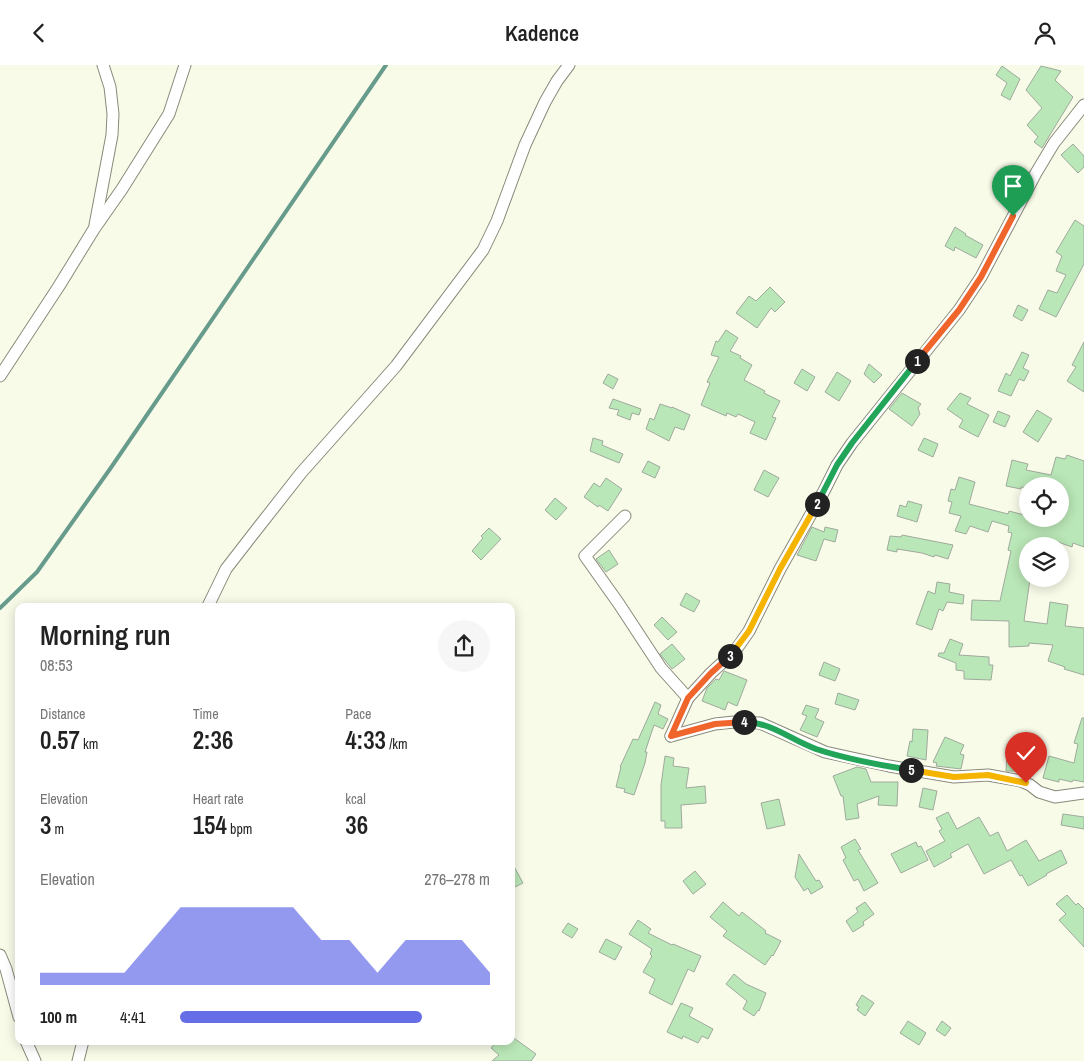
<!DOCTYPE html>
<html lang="en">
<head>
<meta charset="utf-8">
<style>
	body { margin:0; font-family:"Archivo Narrow",sans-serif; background:#f6f6f6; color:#222; height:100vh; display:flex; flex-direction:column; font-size:19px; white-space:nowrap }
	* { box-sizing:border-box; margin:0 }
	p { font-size:16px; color:#767676 }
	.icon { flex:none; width:28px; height:28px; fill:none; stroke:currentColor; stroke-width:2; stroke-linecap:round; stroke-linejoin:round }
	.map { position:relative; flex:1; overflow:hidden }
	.drawer { position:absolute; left:15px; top:538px; width:500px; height:442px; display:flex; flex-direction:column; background:#fff; border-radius:10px; box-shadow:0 2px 12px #0003 }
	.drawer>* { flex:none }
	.fabs { position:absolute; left:1019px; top:412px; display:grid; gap:10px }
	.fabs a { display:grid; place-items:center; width:50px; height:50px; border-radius:50%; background:#fff; box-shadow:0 2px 12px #0003; font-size:25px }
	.pin { position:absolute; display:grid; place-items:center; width:42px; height:42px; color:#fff; margin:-51px -21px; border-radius:50% 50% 50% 0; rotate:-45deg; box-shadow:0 0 5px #0007 }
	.pin .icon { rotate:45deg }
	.km { position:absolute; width:25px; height:25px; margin:-12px; border-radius:50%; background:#222; color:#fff; font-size:14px; line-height:25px; text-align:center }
	.round { display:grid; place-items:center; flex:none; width:52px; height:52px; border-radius:26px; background:#f6f6f6 }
	.head { display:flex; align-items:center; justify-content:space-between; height:85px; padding:0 25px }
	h1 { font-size:28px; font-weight:600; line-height:38px }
	.metrics { display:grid; grid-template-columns:repeat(3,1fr); gap:8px; height:85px; padding:5px 25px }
	.metrics div { display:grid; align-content:center }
	.metrics b { font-size:25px; font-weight:600 }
	.metrics small { font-size:14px; font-weight:400 }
	.metrics p { font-size:14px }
	.chart { height:140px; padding:10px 25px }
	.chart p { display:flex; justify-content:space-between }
	.chart svg { width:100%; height:90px; margin-top:5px; fill:#656ee7; opacity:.7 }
	ul { padding:0 25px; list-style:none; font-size:16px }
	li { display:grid; grid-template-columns:80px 60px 1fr; align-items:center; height:38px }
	li i { height:12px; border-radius:6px; background:#656ee7 }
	header { display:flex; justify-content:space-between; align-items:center; height:65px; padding:0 25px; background:#fff; font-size:22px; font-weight:600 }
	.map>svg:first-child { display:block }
</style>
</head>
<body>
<header><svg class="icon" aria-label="back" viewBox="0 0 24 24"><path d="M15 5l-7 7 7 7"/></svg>Kadence<svg class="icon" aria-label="person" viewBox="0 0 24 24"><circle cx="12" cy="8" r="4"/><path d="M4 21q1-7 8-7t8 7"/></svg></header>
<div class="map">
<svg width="1084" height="996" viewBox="0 0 1084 996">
	<rect width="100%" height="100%" fill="#f9fbe9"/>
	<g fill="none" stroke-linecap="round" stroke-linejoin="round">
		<!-- stream -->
		<polyline stroke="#679b8c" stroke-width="4" points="0,543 37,507 110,404 386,0"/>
	</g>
	<!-- building -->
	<g fill="#bae7b7" stroke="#9eaa9d">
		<polygon points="1002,1 1020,14 1010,35 1001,30 1007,18 996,10"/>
		<polygon points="1041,1 1061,6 1055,15 1073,32 1042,83 1034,77 1038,72 1027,60 1042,43 1026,25"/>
		<polygon points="1073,79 1084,91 1084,102 1078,108 1061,90"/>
		<polygon points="1075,155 1084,161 1084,199 1056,252 1039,244 1048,225 1057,228 1066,210 1056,206 1062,191 1056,187"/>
		<polygon points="955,162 966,169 965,170 983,180 976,193 955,182 954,186 945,181"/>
		<polygon points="770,222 785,237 775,247 771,243 757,263 736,248 749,231 756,236"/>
		<polygon points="1018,240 1028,245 1022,256 1013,251"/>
		<polygon points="726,265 738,273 730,286 741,291 740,293 752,300 744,315 765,326 764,328 780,336 772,352 776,353 766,375 750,368 755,357 738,349 736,352 727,348 726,351 701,340 710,318 707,317 719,292 711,290 716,276 718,277"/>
		<polygon points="1084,277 1084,327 1067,316 1076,302 1072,300"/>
		<polygon points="1022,287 1029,290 1023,303 1029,306 1024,316 1019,314 1011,331 998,326 1006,308 1010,311"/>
		<polygon points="869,299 882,310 874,318 864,309"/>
		<polygon points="802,304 815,312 807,326 794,318"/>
		<polygon points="837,307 851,316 839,336 825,327"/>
		<polygon points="608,309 618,314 613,324 603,318"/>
		<polygon points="902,328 921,339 918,343 920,349 912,361 889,344"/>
		<polygon points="960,328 971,333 967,339 989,350 978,372 959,362 963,355 947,344"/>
		<polygon points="613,334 641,344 639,350 632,348 630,355 617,350 619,345 609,343"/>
		<polygon points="660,339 672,343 672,342 690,350 684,365 675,362 669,376 646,364 650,353 654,355"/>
		<polygon points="1037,345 1052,354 1038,377 1023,367"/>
		<polygon points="998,346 1010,351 1005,362 993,357"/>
		<polygon points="593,373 603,376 602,380 623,389 619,398 590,386"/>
		<polygon points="924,373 938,379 933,392 918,385"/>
		<polygon points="1067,390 1084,396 1084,482 1073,478 1072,482 1058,477 1057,481 1028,481 1028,514 1030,514 1024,556 1047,559 1050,537 1068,540 1065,561 1084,563 1084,610 1064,604 1065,602 1048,596 1053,580 1029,578 1029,581 1009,582 1009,556 971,555 972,535 1000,536 1011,486 1008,485 1012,468 1008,467 1009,461 992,456 988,467 970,461 966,469 955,466 961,451 949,448 952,437 948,436 951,424 955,425 959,412 975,417 969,439 1008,449 1009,446 1028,451 1028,454 1060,454 1060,421 1028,421 1028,423 1021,422 1021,424 1006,421 1012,395 1028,399 1026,405 1051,410 1056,392 1065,394"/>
		<polygon points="648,396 660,402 655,413 642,407"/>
		<polygon points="764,405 779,413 768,432 754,425"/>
		<polygon points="606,413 622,424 608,446 599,440 598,442 584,432 594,418 600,422"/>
		<polygon points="555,433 567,443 556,455 545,445"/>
		<polygon points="908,436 922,440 917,457 897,451 900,440 906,442"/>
		<polygon points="812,462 824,467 825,462 838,465 835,477 824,474 816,496 797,490"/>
		<polygon points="489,463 501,474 481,495 472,486 483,473 481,471"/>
		<polygon points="902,470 953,480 948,494 935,490 934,492 922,488 897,484 897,487 887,485 890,471 901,472"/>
		<polygon points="609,485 618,499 606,507 596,494"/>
		<polygon points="937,517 950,519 949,527 964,530 963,539 947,537 943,546 939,544 932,565 916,559 928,526 935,529"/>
		<polygon points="686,528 700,536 694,547 680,540"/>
		<polygon points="662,552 677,567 668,575 654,560"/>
		<polygon points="950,574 963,579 959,590 989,592 989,600 993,600 991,615 964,614 964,606 956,605 956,598 938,591 939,588 944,588"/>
		<polygon points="672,579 685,594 672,604 660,589"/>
		<polygon points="824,597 840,604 835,616 819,610"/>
		<polygon points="724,606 747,615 737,641 728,637 725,645 702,636 707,623 716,614 719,615"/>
		<polygon points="838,628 859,635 855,645 835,639"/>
		<polygon points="655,637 661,640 658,649 668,654 663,664 654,660 645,687 647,687 645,698 634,730 624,727 625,724 616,722 621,702 620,702 633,674 638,675"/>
		<polygon points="806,640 819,644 815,653 824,657 817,672 800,665 807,651 802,649"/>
		<polygon points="1082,653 1084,653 1084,717 1073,715 1072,717 1059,714 1059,717 1043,713 1049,691 1074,698 1078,679 1074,678"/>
		<polygon points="913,664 928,665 926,695 907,691 910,676 912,677"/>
		<polygon points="945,672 964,680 960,689 964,690 961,704 936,701 937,698 933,697"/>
		<polygon points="1007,687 1023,688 1022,706 1006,706"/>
		<polygon points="665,691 674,693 673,701 689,703 686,723 705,721 706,738 681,740 682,763 665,763 665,756 661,756 661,720"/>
		<polygon points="857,702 866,704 871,717 898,717 897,741 878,740 879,731 857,739 859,753 846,755 843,731 841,731 833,711"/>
		<polygon points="923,723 937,726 933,745 919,742"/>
		<polygon points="779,734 785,760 767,764 761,738"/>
		<polygon points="948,747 957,764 979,752 990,771 998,767 1007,786 1026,775 1039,796 1061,785 1067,798 1046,809 1047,810 1028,821 1022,810 1020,811 1011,795 984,809 968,779 950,789 952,792 934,802 926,786 945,776 939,766 942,764 936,753"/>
		<polygon points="1063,749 1084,752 1084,764 1061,760"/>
		<polygon points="855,774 861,784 858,785 878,818 864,826 858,814 854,816 843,795 846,793 841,782"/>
		<polygon points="916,777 918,782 921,781 928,795 901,808 891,789"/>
		<polygon points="799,789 816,816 819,815 823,822 811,829 808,823 804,826 795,812"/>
		<polygon points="511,796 523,818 511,824"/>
		<polygon points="695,806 706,819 693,829 683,816"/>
		<polygon points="1067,830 1076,840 1078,838 1084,844 1084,882 1059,855 1066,849 1056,839"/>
		<polygon points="723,837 739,851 742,847 766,866 765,868 781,876 773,891 772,890 765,900 723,871 727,866 710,852"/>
		<polygon points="865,837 874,849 863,857 864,860 853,867 846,856 858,847 856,843"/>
		<polygon points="638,855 651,864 648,868 672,880 673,879 701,891 694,907 688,904 672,940 649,928 655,914 643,907 652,891 650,889 652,884 629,869"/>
		<polygon points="568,858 578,864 572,873 562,867"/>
		<polygon points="606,874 622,882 615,895 599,887"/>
		<polygon points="734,909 746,919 766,928 759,946 758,945 754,951 743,944 747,936 726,919"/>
		<polygon points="862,930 874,938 865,951 857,945 859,942 856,940"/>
		<polygon points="681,938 693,943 689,951 713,964 708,974 702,971 698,978 683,971 682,974 667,967"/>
		<polygon points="908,956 926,968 919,980 900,968"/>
		<polygon points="942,956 951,963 945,971 936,965"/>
		<polygon points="511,971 536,989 531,996 492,996 499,990 491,983 497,976 511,976"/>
	</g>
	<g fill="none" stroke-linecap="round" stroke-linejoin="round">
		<!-- street casing -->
		<g stroke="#898a7a" stroke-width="13">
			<g id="street">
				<polyline points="95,160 112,70 113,49 110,22 103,0"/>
				<polyline points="0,311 59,221 94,164 122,124 169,49 185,0"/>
				<polyline points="625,451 585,491 619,539 661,603 688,633"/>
				<polyline points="208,541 226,504 250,473 301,408 396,301 483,185 497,156 525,80 545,37 557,16 569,0"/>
				<polyline points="671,671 688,633 711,608 735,586 749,566 780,504 824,426 837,400 852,378 959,245 981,212 1036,108 1054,78 1084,40"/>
				<polyline points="671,671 715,659 734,657 760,658 825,687 889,701 954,712 988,710 1021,716 1030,720 1039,727 1055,732 1084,728"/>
				<polyline points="0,890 6,904 19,952"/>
				<polyline points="26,976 35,996"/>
				<polyline points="78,996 83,976"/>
			</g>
		</g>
		<!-- street -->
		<use href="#street" stroke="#fff" stroke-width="11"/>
	</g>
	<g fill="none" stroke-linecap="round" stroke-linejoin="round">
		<!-- split-1 casing -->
		<g stroke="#fff" stroke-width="10">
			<polyline id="split-1" points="917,296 959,245 981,212 1013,151"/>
		</g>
		<!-- split-2 casing -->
		<g stroke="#fff" stroke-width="10">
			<polyline id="split-2" points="817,439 837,400 852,378 917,296"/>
		</g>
		<!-- split-3 casing -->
		<g stroke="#fff" stroke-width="10">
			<polyline id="split-3" points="730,591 749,566 780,504 817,439"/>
		</g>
		<!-- split-4 casing -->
		<g stroke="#fff" stroke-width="10">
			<polyline id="split-4" points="730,591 711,608 688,633 671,671 715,659 744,657"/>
		</g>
		<!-- split-5 casing -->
		<g stroke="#fff" stroke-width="10">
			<path id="split-5" d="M744,657C771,657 791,675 816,684C846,694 879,700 911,705"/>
		</g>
		<!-- split-6 casing -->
		<g stroke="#fff" stroke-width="10">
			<polyline id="split-6" points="911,705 954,712 988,710 1026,718"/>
		</g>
		<!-- split-1 -->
		<use href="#split-1" stroke="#f0652b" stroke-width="6"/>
		<!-- split-2 -->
		<use href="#split-2" stroke="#22a559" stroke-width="6"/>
		<!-- split-3 -->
		<use href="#split-3" stroke="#f5b400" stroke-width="6"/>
		<!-- split-4 -->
		<use href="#split-4" stroke="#f0652b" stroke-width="6"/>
		<!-- split-5 -->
		<use href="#split-5" stroke="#22a559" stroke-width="6"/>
		<!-- split-6 -->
		<use href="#split-6" stroke="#f5b400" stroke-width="6"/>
	</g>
</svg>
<div class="fabs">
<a><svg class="icon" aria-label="locate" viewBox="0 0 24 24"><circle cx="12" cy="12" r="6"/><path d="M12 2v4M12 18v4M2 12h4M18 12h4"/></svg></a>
<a><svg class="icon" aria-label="layers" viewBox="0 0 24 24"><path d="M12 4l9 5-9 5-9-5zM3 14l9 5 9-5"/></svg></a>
</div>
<div class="pin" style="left:1013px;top:151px;background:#1e9e55"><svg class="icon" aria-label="arrive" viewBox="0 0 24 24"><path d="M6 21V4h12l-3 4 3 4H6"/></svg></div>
<div class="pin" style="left:1026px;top:718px;background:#d93025"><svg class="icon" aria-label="check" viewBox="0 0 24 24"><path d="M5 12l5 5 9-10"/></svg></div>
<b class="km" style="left:917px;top:296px">1</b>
<b class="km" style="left:817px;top:439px">2</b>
<b class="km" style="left:730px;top:591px">3</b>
<b class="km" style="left:744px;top:657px">4</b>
<b class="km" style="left:911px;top:705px">5</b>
<section class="drawer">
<div class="head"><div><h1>Morning run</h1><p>08:53</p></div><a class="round"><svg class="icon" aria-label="share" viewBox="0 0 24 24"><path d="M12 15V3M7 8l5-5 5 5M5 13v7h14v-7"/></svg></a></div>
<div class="metrics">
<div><p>Distance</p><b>0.57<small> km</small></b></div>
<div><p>Time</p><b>2:36</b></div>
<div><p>Pace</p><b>4:33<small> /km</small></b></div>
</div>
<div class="metrics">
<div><p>Elevation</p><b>3<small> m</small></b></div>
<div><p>Heart rate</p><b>154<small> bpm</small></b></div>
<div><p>kcal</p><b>36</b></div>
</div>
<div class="chart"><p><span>Elevation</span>276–278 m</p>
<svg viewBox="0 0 160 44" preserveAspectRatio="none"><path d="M0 44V38L10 38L20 38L30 38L40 22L50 6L60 6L70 6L80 6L90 6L100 22L110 22L120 38L130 22L140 22L150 22L160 38V44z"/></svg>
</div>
<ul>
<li><b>100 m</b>4:41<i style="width:78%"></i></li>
</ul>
</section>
</div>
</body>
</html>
